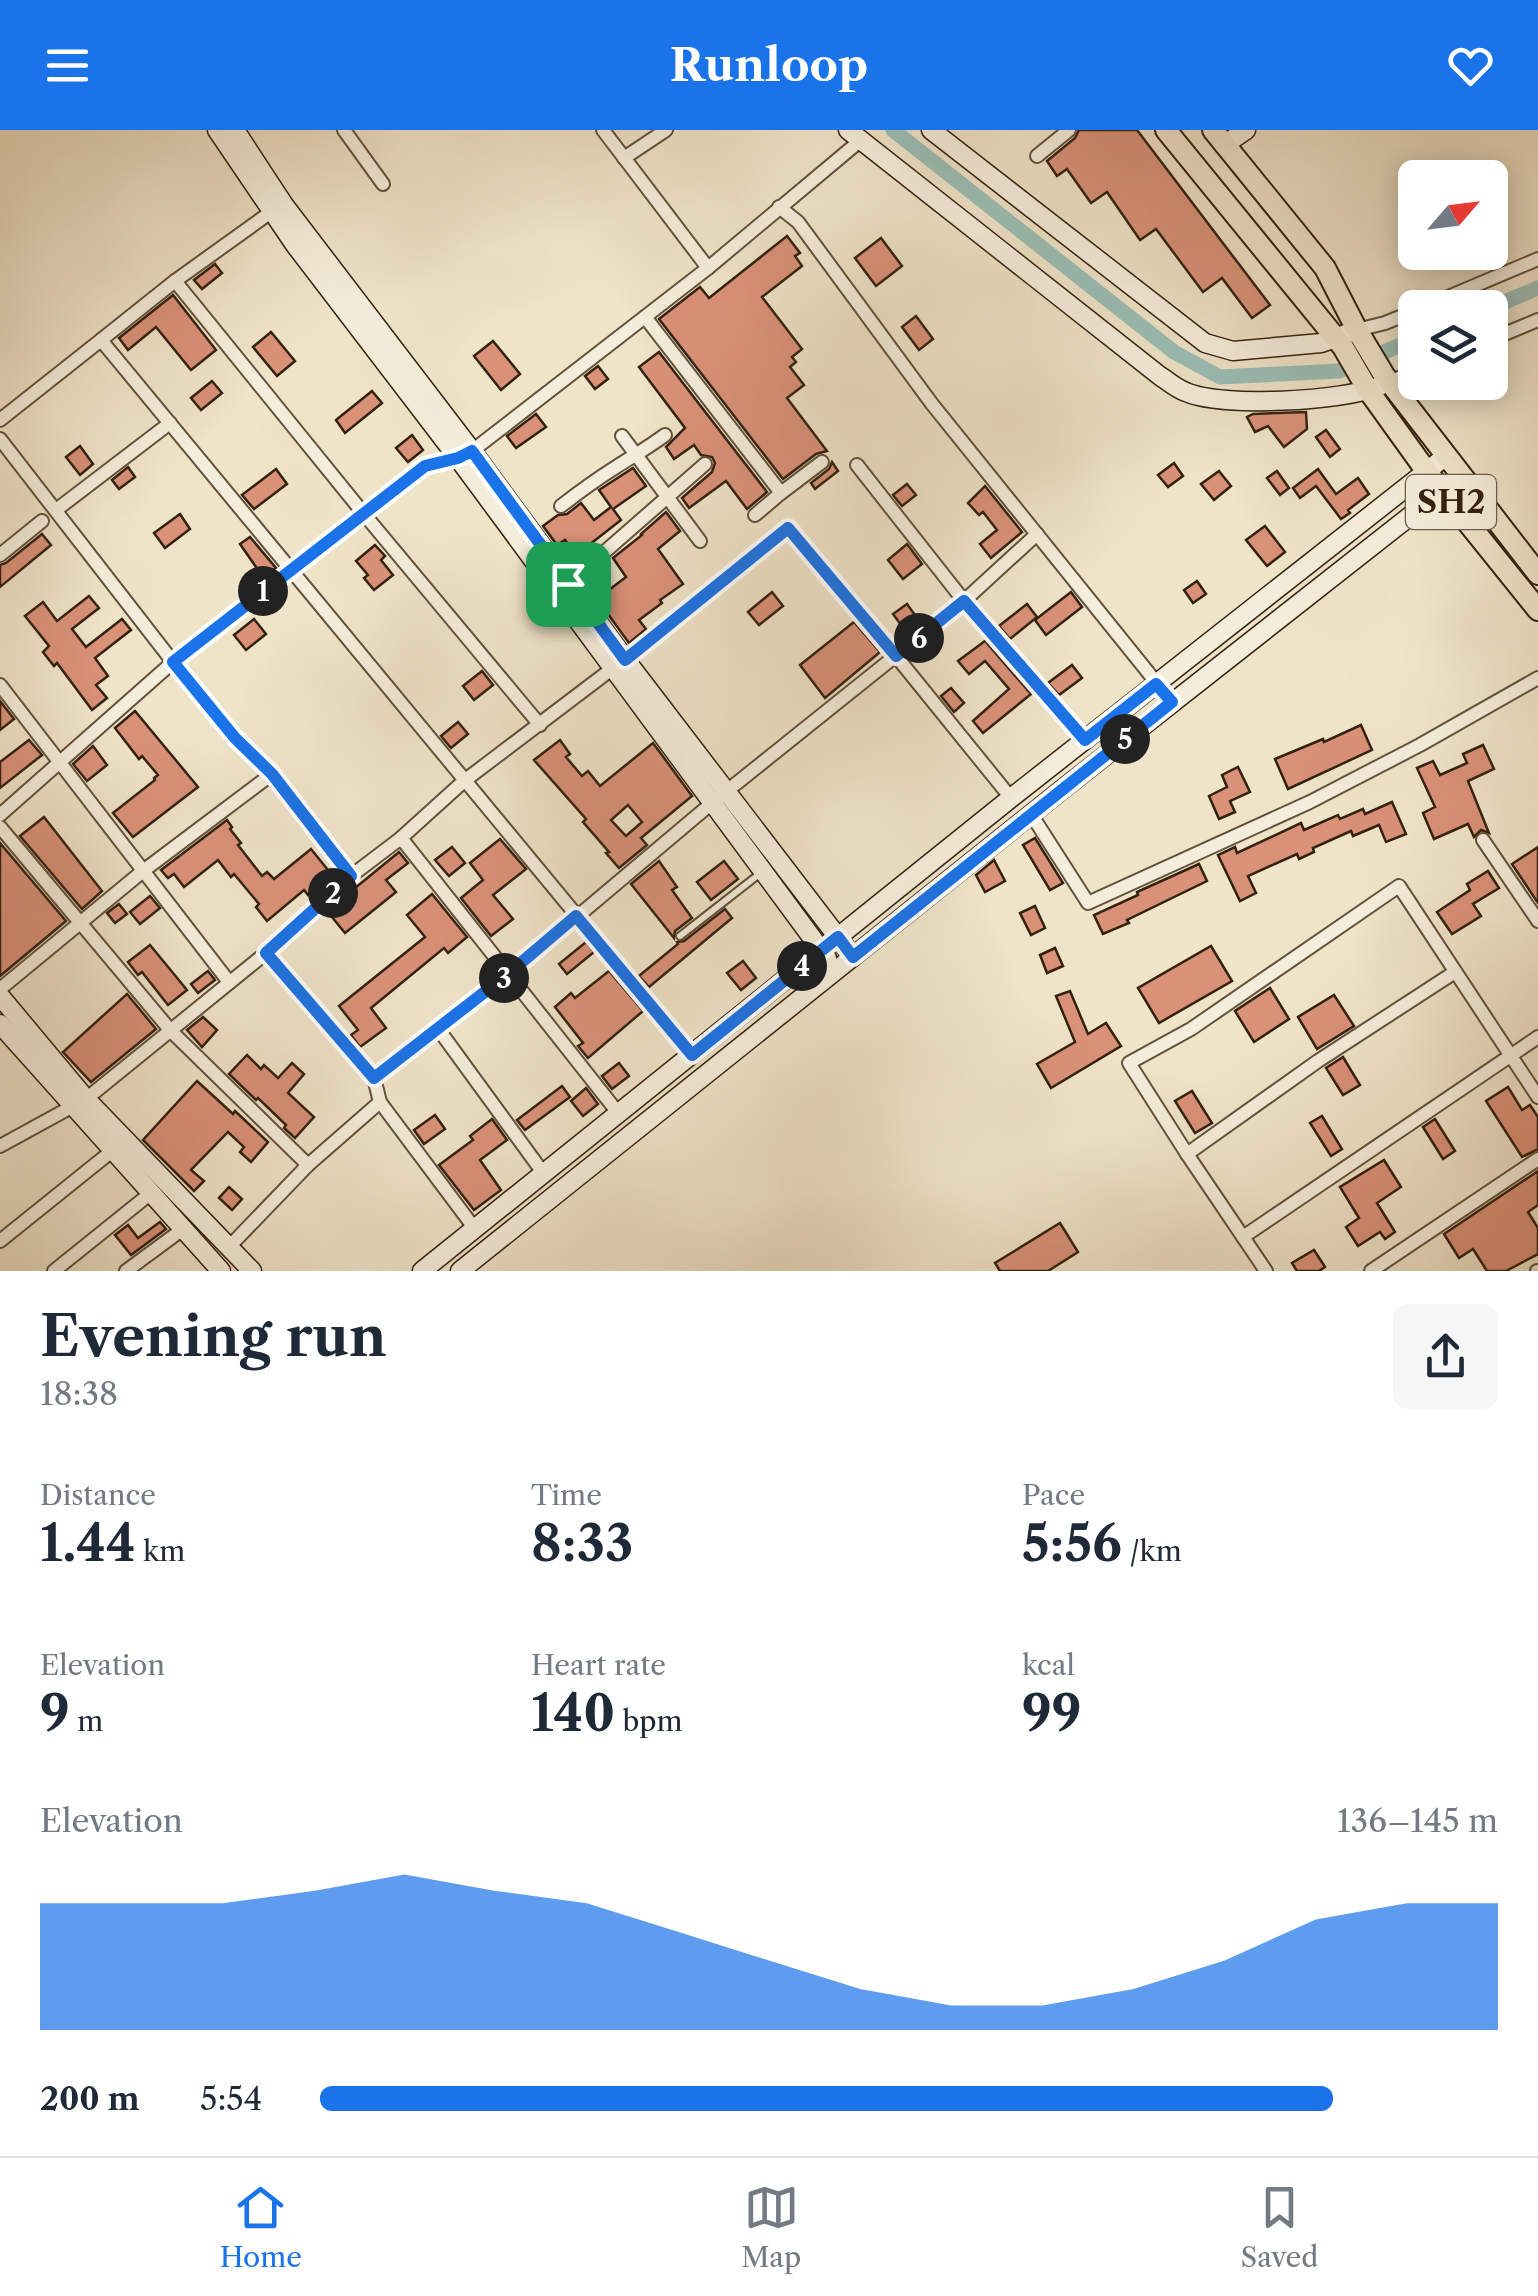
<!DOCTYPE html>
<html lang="en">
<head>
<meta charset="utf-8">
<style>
	body { margin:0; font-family:"Libre Caslon Text",serif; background:#f6f6f7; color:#1f2937; height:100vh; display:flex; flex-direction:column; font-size:38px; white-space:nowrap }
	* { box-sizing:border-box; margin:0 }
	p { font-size:32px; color:#747a83 }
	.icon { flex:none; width:55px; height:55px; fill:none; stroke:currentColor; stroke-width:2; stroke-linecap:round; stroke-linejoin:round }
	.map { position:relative; height:1141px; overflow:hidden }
	.side { display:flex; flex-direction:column; background:#fff; flex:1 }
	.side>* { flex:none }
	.needle { width:65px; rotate:62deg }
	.tools { position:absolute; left:1398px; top:30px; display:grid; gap:20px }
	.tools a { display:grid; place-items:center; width:110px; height:110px; border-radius:15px; background:#fff; box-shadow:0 5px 25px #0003; font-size:50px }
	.pin { position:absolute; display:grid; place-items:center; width:85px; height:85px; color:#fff; margin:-42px; border-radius:20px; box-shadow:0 5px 15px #0006 }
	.km { position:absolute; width:50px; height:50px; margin:-25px; border-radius:50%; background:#222; color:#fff; font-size:28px; line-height:50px; text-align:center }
	.round { display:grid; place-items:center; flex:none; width:105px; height:105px; border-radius:15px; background:#f6f6f7 }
	.summary { display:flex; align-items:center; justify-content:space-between; height:170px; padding:0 40px }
	h1 { font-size:55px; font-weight:800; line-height:75px }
	.stats { display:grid; grid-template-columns:repeat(3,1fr); gap:15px; height:170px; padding:10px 40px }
	.stats div { display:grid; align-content:center }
	.stats b { font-size:50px; font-weight:800 }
	.stats small { font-size:28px; font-weight:400 }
	.stats p { font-size:28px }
	.chart { height:280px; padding:20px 40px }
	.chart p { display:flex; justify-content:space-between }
	.chart svg { width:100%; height:180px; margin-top:10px; fill:#1a73e8; opacity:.7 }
	ul { padding:0 40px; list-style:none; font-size:32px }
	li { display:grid; grid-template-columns:160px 120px 1fr; align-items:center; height:75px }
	li i { height:25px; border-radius:12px; background:#1a73e8 }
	header { display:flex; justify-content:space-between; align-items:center; height:130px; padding:0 40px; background:#1a73e8; color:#fff; font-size:45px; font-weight:800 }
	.tabs { display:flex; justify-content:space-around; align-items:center; height:140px; border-top:2px solid #e0e1e3; background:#fff; font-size:28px; color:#747a83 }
	.tabs a { display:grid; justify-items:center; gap:5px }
	.tabs .current { color:#1a73e8 }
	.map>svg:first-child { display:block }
</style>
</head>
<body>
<header><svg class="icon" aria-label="menu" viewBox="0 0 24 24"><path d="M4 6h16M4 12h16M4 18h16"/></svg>Runloop<svg class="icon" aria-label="heart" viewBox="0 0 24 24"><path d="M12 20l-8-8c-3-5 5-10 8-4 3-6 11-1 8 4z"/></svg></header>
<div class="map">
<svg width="1538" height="1141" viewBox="0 0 1538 1141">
	<rect width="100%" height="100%" fill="#efe3c8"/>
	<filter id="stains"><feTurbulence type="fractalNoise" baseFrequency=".002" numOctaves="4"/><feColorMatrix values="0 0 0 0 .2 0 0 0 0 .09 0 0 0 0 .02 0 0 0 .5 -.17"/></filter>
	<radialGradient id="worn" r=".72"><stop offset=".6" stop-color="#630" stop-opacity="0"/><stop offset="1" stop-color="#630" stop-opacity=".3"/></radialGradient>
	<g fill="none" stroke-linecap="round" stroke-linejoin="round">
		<!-- canal -->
		<g stroke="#9abeb5" stroke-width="15">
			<polyline points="893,0 1174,222 1220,247 1339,241 1415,209"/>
			<polyline points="1490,178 1538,158"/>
		</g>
	</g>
	<!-- building -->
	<g fill="#d99178" stroke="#33210f" stroke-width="2.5" fill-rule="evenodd">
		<polygon points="1079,0 1137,0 1270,175 1252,188 1222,148 1203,162 1156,99 1140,110 1107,62 1091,73 1067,39 1057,46 1047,31 1075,8"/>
		<polygon points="787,106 800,123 795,126 802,136 762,167 802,219 792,227 796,232 790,237 804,255 787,268 827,321 816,324 783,349 659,189 700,157 709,168"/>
		<polygon points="881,108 902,136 876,156 855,128"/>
		<polygon points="215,134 222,143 202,159 194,150"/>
		<polygon points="173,165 216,220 191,240 156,197 128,220 119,208"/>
		<polygon points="916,186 933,209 919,220 902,197"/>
		<polygon points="271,202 295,231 277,246 253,217"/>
		<polygon points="493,211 520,244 501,260 474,226"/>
		<polygon points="659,222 767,362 747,379 726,351 689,378 682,368 712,342 715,333 712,327 701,325 694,315 674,329 666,317 685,298 639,237"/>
		<polygon points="598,236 608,249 595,259 585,246"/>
		<polygon points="212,251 222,263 201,280 191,268"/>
		<polygon points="372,261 382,273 345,303 336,290"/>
		<polygon points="1306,282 1307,299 1284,317 1268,296 1255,302 1247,287 1253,284"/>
		<polygon points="536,284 546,297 516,318 507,306"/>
		<polygon points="1326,300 1340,319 1330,327 1316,307"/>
		<polygon points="412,305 423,320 408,332 396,318"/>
		<polygon points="80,316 93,334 80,345 66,327"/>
		<polygon points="832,332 838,341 815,359 811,353 829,339"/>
		<polygon points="1174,333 1183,346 1168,357 1158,345"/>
		<polygon points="128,337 135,347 119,359 112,350"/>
		<polygon points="633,338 646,356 613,379 621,390 589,415 591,418 578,427 565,410 557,415 543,396 558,385 567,384 581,373 594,390 611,377 599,360"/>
		<polygon points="276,339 287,354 254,379 242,365"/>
		<polygon points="1318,339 1336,364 1358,348 1369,364 1348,380 1350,383 1341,389 1316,356 1300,368 1293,358"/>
		<polygon points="1219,341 1231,356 1214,370 1201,354"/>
		<polygon points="1277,341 1289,358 1280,365 1267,348"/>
		<polygon points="907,354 916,365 902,376 893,365"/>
		<polygon points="985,356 1022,402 991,428 980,414 997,400 983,382 979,385 968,373"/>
		<polygon points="666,382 680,401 658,419 683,454 660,470 662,473 639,490 646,499 629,513 597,469 626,447 613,428 642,405 641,404"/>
		<polygon points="180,384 190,399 165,418 154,403"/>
		<polygon points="1265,396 1285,422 1267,436 1246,410"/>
		<polygon points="42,404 51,415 0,457 0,435 6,433"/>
		<polygon points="250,407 276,438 263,447 240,414"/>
		<polygon points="907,414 922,434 903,449 888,430"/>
		<polygon points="375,415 385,426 381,430 393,445 374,460 364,448 368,445 356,431"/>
		<polygon points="1197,451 1206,464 1193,473 1184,460"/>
		<polygon points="772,462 783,476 759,495 748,482"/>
		<polygon points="1071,462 1082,477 1046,505 1035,490"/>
		<polygon points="89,466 99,478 72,499 86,517 122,489 131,500 95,528 108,546 96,555 107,568 92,580 57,533 54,536 43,522 49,516 25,486 43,472 57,491"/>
		<polygon points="907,474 920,492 907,503 893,484"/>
		<polygon points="1027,474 1037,487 1010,509 999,496"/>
		<polygon points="254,489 266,504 246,520 234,505"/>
		<polygon points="854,492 880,522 825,568 800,535"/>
		<polygon points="985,511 1031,564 983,603 973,591 1009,559 985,531 969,544 958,531"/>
		<polygon points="1072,535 1082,548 1059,565 1048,553"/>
		<polygon points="482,541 493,555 474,570 463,556"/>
		<polygon points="951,558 964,573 954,582 941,566"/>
		<polygon points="0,571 14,589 0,600"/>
		<polygon points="135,581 198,657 133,707 113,683 155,650 154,648 158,645 142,626 139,629 115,598"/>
		<polygon points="458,592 468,604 451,618 441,606"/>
		<polygon points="1361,595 1372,620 1288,659 1275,629 1323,609 1324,612"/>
		<polygon points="29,610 42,625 0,658 0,632"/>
		<path d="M560,610L570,624L566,627L582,646L588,641L600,656L653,613L692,666L641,708L647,715L619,738L606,723L609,722L583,692L586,689L534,630ZM628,675L642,692L626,706L611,690Z"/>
		<polygon points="1483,615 1494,639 1468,651 1489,703 1481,700 1474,707 1468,694 1434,709 1423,683 1435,677 1417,638 1433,631 1440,645 1467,633 1463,624"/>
		<polygon points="93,616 107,635 87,651 73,634"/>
		<polygon points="1238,637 1250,662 1230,671 1235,682 1219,689 1209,666 1227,657 1222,645"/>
		<polygon points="1392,672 1406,704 1386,712 1379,695 1353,706 1351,701 1313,718 1314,722 1299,729 1297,724 1248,746 1256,763 1240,771 1218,725 1235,717 1237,723 1301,693 1304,700 1338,685 1340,689 1363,679 1365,684"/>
		<polygon points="44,687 102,761 82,779 20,706"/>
		<polygon points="227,690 232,697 230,699 241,713 238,715 262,746 267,742 274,749 311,719 332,745 308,765 304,760 267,791 256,777 259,774 234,744 231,747 218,730 184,757 174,744 168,748 161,740"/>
		<polygon points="1035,708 1063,753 1050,760 1023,715"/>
		<polygon points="500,709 526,739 493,765 513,789 491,806 461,768 483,750 470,733"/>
		<polygon points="0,713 66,791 0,846"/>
		<polygon points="452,717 465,733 449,746 435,730"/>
		<polygon points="1538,717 1538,773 1512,734"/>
		<polygon points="399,722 408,733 386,750 396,762 345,803 327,781"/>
		<polygon points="994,730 1005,751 985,762 976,745"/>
		<polygon points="659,731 677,757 672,760 692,788 675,801 674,808 631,754"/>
		<polygon points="724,731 738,749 711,770 697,752"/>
		<polygon points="1199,734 1207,751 1127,790 1129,793 1103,804 1094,785 1138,765 1137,762"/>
		<polygon points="1488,741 1499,758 1473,774 1481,786 1452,804 1437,782 1470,760 1467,754"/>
		<polygon points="432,764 467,807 448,823 444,818 371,878 386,898 360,917 351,905 358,900 339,876 425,807 407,785"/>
		<polygon points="150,766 160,778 140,794 130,782"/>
		<polygon points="119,774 127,784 115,793 107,783"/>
		<polygon points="1035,776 1045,798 1031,805 1020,783"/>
		<polygon points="725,779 732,788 649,857 639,846 678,814 677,812 684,811"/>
		<polygon points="586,812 594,822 567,844 559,834"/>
		<polygon points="150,815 187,860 168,875 142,842 138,845 128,832"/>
		<polygon points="1211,816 1232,851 1159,893 1138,858"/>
		<polygon points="1055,818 1063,836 1047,843 1040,825"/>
		<polygon points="743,831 756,848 741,860 727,843"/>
		<polygon points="208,841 215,850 198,863 191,854"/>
		<polygon points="609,841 643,881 588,928 578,916 583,913 555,877 571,863 575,868"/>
		<polygon points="1270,858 1289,889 1254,912 1235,881"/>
		<polygon points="1070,861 1088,904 1106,893 1121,916 1051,958 1037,934 1075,912 1056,866"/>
		<polygon points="127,864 156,899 91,952 63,922"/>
		<polygon points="1334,865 1354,896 1317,919 1298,887"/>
		<polygon points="203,887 217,900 202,917 187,900"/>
		<polygon points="247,925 261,939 264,935 278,948 292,933 304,944 288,963 314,987 295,1008 284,998 286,995 258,968 256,970 229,944"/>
		<polygon points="1343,927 1360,955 1343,965 1326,938"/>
		<polygon points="619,933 629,946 612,959 602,946"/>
		<polygon points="197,951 233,984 235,981 268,1012 251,1032 240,1022 244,1017 228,1002 191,1040 204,1051 194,1061 143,1010"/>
		<polygon points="562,956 570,967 525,1000 517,990"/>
		<polygon points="1508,957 1522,980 1530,975 1538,987 1538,1019 1522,1027 1486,971"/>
		<polygon points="586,958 598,974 583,986 571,971"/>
		<polygon points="1192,961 1212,993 1195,1003 1175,971"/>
		<polygon points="435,985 445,999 424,1014 414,1000"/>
		<polygon points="1322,986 1342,1019 1331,1026 1310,993"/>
		<polygon points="492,989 507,1010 480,1030 501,1060 474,1080 439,1035 473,1010 470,1006"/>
		<polygon points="1435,989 1455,1021 1443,1029 1423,997"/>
		<polygon points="1384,1030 1401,1057 1377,1073 1395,1102 1385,1109 1380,1102 1358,1116 1346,1097 1359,1088 1340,1057"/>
		<polygon points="1538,1041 1538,1075 1528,1082 1538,1098 1538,1124 1506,1141 1487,1141 1473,1119 1459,1128 1444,1104"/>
		<polygon points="229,1057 242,1069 232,1080 219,1068"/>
		<polygon points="160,1092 166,1099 131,1125 115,1105 128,1095 138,1108"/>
		<polygon points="1060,1093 1078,1122 1048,1141 1000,1141 995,1133"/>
		<polygon points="1314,1120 1325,1137 1319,1141 1297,1141 1292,1133"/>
	</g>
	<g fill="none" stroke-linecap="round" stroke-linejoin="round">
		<!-- lane casing -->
		<g stroke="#62523d" stroke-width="10">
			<polyline id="lane" points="680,806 762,742"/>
		</g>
		<!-- street casing -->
		<g stroke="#62523d" stroke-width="16">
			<g id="street">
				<polyline points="344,0 383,54"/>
				<polyline points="603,0 708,138"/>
				<polyline points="1037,26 1069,0"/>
				<polyline points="624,28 666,0"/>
				<polyline points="779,77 798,92 932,274 1172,572"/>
				<polyline points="271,82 175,151 101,210 692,925"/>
				<polyline points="175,151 364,384 425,336 458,328 472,321 708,138 861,10"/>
				<polyline points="1422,178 1538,129"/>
				<polyline points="645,187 781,363 755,385"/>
				<polyline points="1357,200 1385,193 1415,181"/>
				<polyline points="1490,210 1538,190"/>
				<polyline points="1389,252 1415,241"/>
				<polyline points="0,290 101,210"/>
				<polyline points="622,306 700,411"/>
				<polyline points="0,309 173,532 235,608 272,644 351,746"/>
				<polyline points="781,363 822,332"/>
				<path d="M561,376C579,362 597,349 616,337C633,326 649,317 665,305"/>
				<polyline points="56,380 170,293"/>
				<polyline points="1037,404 964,471 1085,610"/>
				<polyline points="0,425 42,391"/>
				<polyline points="568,454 705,334"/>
				<polyline points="0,555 229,852"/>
				<polyline points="1031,684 1088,773 1310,672 1420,615 1538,548"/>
				<polyline points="0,685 173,532 364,384 540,595"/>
				<polyline points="0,697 171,901 308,1035"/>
				<polyline points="401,708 619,984"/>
				<polyline points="1483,710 1538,791"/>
				<polyline points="0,859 143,741 272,644"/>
				<polyline points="439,900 544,1044"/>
				<polyline points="374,948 508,845 712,673 964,471 857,335"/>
				<polyline points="380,972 475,1099"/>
				<polyline points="0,1016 86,969 266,823 351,746 401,708 464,651 625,529 788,398 896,526 1011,668"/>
				<polyline points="1187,1024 1318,931 1455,842"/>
				<polyline points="1243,1107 1538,907"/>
				<polyline points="0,1111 112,1021"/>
				<polyline points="229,1117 308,1035 380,972 374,948 320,886"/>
				<polyline points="54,1141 151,1063"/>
				<polyline points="126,1141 183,1099"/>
				<polyline points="1266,1141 1187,1024 1129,933 1191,899 1399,756 1538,967"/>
				<polyline points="1371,1141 1538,1029"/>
				<polyline points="1537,1141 1538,1141"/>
			</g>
		</g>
		<!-- secondary casing -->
		<g stroke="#33210f" stroke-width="21">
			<g id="secondary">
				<polyline points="217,0 295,115 458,328 827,828"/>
				<polyline points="235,0 284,75 472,321 625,529 853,827"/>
				<path d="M848,0L1160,246C1168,251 1177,259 1186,262C1222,278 1344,271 1380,256"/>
				<polyline points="931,0 1205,213 1233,221 1321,213 1357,200"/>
				<polyline points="1224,15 1246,0"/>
				<polyline points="0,866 86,969 252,1141"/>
				<polyline points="0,894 221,1141"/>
				<polyline points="422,1141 1011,668 1446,326"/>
				<polyline points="460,1141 1064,658 1442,361 1460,345"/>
			</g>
		</g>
		<!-- primary casing -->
		<g stroke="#33210f" stroke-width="24">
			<g id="primary">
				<polyline points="1166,0 1343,217 1368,260 1427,342 1538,480"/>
				<polyline points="1213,0 1325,138 1357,200 1384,245 1538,444"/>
			</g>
		</g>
		<!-- path -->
		<polyline stroke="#33210f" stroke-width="2.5" stroke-dasharray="2.5 5" stroke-linecap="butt" points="274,832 311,875"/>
		<!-- lane -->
		<use href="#lane" stroke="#f5eddb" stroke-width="6"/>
		<!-- street -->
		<use href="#street" stroke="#f5eddb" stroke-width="12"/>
		<!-- secondary -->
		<use href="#secondary" stroke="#f5eddb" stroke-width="18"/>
		<!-- primary -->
		<use href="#primary" stroke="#efe3c8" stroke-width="20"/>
	</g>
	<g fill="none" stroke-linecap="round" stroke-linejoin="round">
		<!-- route casing -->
		<g stroke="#fff" stroke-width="20">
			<polygon id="route" points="472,321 625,530 788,398 896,526 964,471 1085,610 1156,554 1172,572 853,827 838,807 692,925 576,786 508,844 374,948 266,823 351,746 272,644 235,608 173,532 425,336 458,328"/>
		</g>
		<!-- route -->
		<use href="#route" stroke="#1a73e8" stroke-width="12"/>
	</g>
	<g text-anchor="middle" stroke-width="8" stroke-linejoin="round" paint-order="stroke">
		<!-- shield labels -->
		<rect fill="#f5eddb" stroke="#6d5e4c" stroke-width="2.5" x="1406" y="345" width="90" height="54" rx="8"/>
		<g font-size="32" font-weight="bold" fill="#33210f">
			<text x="1451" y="383">SH2</text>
		</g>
	</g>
	<rect width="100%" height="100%" filter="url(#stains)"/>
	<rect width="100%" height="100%" fill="url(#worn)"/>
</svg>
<div class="tools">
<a><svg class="needle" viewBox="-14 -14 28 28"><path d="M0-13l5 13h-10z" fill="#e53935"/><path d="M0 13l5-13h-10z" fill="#747a83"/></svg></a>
<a><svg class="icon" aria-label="layers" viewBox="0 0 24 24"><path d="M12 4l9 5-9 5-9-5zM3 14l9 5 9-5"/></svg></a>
</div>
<div class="pin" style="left:568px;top:454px;background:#1e9e55"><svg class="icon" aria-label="arrive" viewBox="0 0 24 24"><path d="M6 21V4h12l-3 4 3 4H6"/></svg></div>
<b class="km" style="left:263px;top:461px">1</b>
<b class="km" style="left:333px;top:763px">2</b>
<b class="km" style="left:504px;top:848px">3</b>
<b class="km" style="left:802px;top:836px">4</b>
<b class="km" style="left:1125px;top:609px">5</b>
<b class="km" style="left:919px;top:508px">6</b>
</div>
<section class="side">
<div class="summary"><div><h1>Evening run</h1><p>18:38</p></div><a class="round"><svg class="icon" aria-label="share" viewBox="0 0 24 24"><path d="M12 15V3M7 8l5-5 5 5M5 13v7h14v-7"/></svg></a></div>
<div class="stats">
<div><p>Distance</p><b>1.44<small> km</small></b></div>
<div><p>Time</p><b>8:33</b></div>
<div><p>Pace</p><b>5:56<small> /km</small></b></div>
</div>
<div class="stats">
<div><p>Elevation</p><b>9<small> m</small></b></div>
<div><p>Heart rate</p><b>140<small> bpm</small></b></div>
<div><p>kcal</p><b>99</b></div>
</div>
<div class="chart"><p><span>Elevation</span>136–145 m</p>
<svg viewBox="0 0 160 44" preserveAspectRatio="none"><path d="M0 44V13L10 13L20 13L30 10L40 6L50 10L60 13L70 20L80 27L90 34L100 38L110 38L120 34L130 27L140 17L150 13L160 13V44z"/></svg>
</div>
<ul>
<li><b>200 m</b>5:54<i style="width:86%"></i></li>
</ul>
</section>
<nav class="tabs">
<a class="current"><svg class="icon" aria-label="home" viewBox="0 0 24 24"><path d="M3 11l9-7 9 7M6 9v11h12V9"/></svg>Home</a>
<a><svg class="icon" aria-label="map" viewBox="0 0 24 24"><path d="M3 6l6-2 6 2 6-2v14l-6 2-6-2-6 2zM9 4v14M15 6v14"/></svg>Map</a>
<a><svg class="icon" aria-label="saved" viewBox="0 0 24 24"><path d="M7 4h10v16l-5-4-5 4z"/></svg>Saved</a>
</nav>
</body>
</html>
